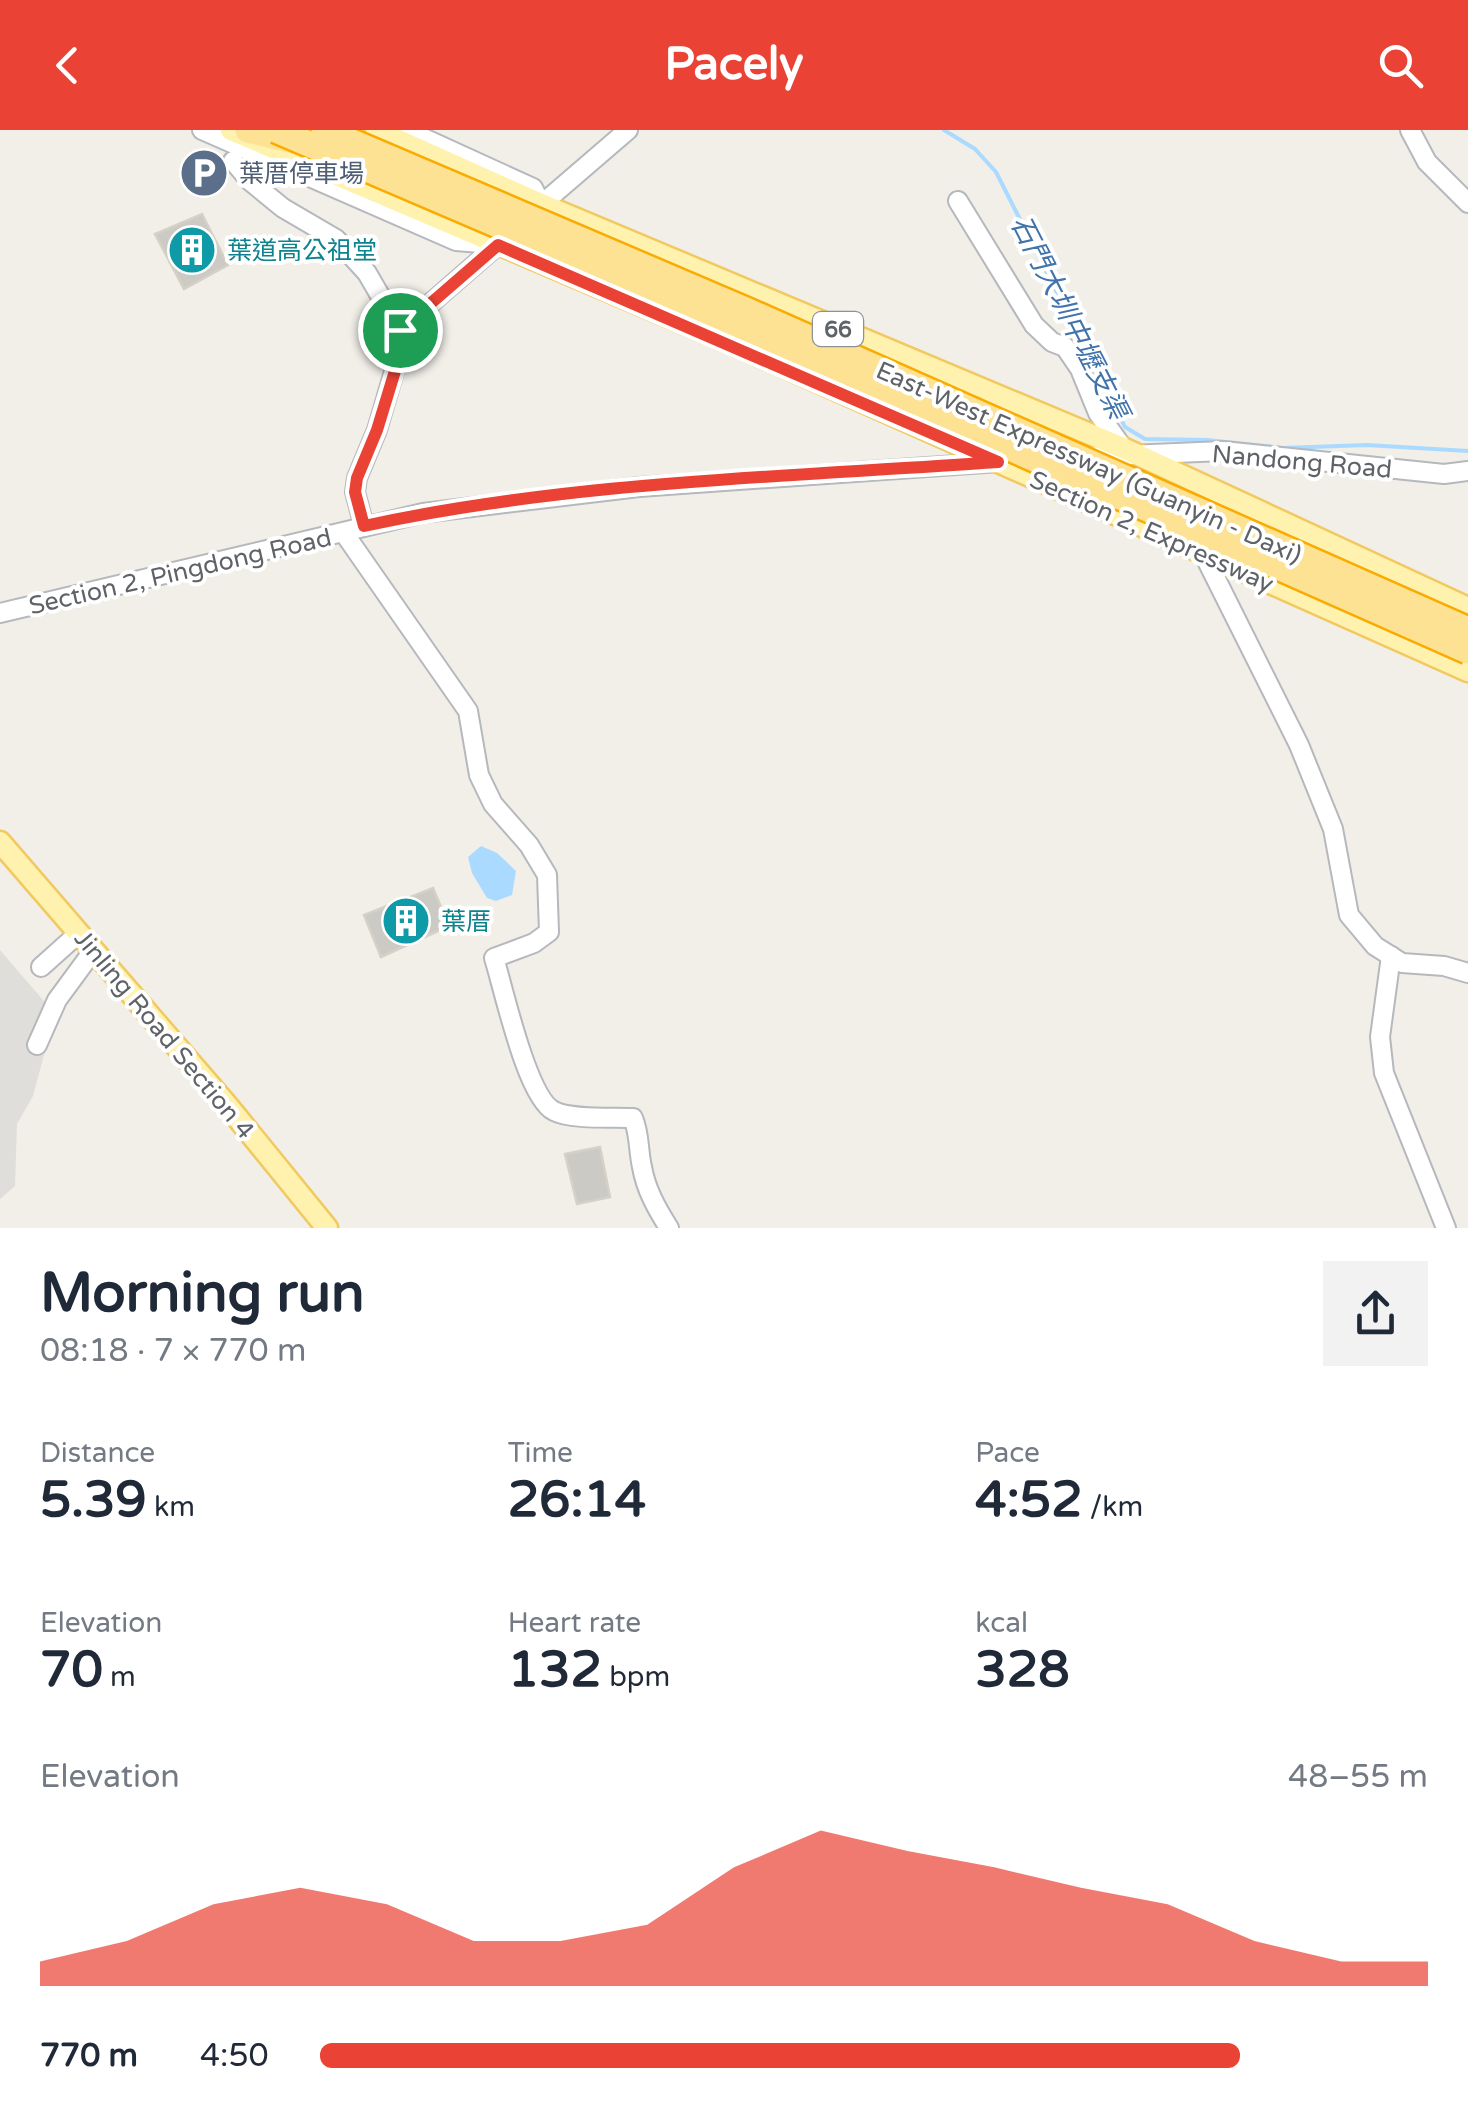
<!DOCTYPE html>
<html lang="en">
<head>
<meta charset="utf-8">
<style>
	body { margin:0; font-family:"Varela Round","Noto Sans TC",sans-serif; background:#f2f2f3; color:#1f2937; height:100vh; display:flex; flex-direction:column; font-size:38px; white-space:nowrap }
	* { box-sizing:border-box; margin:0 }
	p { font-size:32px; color:#747a83 }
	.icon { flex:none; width:55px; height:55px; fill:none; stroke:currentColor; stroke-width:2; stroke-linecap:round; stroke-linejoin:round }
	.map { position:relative; height:1098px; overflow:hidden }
	.drawer { display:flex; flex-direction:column; background:#fff; flex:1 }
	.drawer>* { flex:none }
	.pin { position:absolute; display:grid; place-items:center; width:85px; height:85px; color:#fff; margin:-42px; border:5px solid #fff; border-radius:50%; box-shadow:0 2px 10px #0007 }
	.round { display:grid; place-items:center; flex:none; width:105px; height:105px; border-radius:0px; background:#f2f2f3 }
	.summary { display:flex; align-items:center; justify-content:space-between; height:170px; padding:0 40px }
	h1 { font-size:55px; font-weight:800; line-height:75px }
	.stats { display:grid; grid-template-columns:repeat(3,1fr); gap:15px; height:170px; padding:10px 40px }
	.stats div { display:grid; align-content:center }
	.stats b { font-size:50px; font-weight:800 }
	.stats small { font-size:28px; font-weight:400 }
	.stats p { font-size:28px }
	.chart { height:280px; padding:20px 40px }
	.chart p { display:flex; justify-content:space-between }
	.chart svg { width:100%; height:180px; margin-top:10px; fill:#ea4335; opacity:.7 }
	ul { padding:0 40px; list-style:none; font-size:32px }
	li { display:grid; grid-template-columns:160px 120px 1fr; align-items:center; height:75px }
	li i { height:25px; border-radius:12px; background:#ea4335 }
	header { display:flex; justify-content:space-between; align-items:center; height:130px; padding:0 40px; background:#ea4335; color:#fff; font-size:45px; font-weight:800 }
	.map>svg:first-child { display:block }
</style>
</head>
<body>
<header><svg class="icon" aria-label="back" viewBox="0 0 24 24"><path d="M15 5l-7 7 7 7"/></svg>Pacely<svg class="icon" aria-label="search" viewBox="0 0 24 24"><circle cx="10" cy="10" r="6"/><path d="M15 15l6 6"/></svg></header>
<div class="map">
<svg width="1468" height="1098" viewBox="0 0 1468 1098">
	<rect width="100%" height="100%" fill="#f1efe8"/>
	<!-- industrial -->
	<polygon fill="#e0deda" points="0,820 55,884 33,966 17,994 15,1056 0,1069"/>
	<!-- water -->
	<polygon fill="#aadaff" points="481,716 497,723 516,741 512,765 496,771 487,768 472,743 468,727"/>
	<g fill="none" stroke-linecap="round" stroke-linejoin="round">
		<!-- stream -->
		<polyline stroke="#aadaff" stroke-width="4" points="944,0 975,19 996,42 1125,297 1145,309 1207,310 1283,318 1367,315 1468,321"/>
	</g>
	<!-- building -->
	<g fill="#cccac5" stroke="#d6d1c6" stroke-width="2.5">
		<polygon points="202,84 228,135 184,159 155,104"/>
		<polygon points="433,758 449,796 381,827 364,785"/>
		<polygon points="600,1017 610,1067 577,1074 565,1024"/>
	</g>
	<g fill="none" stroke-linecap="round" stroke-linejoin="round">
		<!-- minor casing -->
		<g stroke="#b5b8bc" stroke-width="22">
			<g id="minor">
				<polyline points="202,0 456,111 493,114"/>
				<polyline points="406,0 533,58 541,74"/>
				<polyline points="1410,0 1427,32 1468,73"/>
				<polyline points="233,31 250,51 283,78 336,109 367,143 400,200 401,218 377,300 357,348 355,362 364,396"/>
				<polyline points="958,71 1034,195 1052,212 1065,217 1080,239 1098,283 1123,318"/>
				<polyline points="535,80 628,0"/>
				<polyline points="400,200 501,112"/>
				<polyline points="1081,327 1223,321 1444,344 1468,341"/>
				<path d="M344,403L468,581L479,645L493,674L529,715L547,745L549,802L534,813L494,828C504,860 527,968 554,981C571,990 613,987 633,988C640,1005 638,1019 642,1037C646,1060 657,1079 669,1098"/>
				<polyline points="1205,427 1299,615 1333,699 1349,785 1375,816 1402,833 1444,836 1468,843"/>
				<polyline points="0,483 423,383 639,357 1000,332"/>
				<polyline points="1391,826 1380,907 1384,943 1446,1098"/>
				<polyline points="41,837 79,803"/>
				<polyline points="37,915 57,870 93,821"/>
			</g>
		</g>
		<!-- major casing -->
		<g stroke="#f2c960" stroke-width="25">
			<g id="major">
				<polyline points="231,0 733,214 1468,541"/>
				<polyline points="376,0 541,74 1123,318 1468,478"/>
				<polyline points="0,712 227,975 327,1098"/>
			</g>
		</g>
		<!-- highway casing -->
		<g stroke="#f9ab00" stroke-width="30">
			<polyline id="highway" points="248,0 297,12"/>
		</g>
		<!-- minor -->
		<use href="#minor" stroke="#fff" stroke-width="18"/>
		<!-- major -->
		<use href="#major" stroke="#fff2af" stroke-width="20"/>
		<!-- highway -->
		<use href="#highway" stroke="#fde293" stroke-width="25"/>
		<!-- highway-bridge casing -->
		<g stroke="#f9ab00" stroke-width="30" stroke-linecap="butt">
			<g id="highway-bridge">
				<polyline points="276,0 739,198 1468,521"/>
				<polyline points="324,0 748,181 1468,500"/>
			</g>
		</g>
		<!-- highway-bridge -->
		<use href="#highway-bridge" stroke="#fde293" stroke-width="25"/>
	</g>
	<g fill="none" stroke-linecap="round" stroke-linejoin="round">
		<!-- route casing -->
		<g stroke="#fff" stroke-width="20">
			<path id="route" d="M498,115L998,332C788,347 571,351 364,396L355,362L357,348L377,300L402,218L400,200Z"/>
		</g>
		<!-- route -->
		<use href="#route" stroke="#ea4335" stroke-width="12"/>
	</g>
	<!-- icons -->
	<defs>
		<g id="parking-disc" transform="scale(2.5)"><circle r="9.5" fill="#5c6f8a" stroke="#fff"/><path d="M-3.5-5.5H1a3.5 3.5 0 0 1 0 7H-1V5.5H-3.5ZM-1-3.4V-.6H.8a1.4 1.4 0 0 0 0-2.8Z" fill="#fff"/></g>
		<g id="building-disc" transform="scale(2.5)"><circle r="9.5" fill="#0f9aa8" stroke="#fff"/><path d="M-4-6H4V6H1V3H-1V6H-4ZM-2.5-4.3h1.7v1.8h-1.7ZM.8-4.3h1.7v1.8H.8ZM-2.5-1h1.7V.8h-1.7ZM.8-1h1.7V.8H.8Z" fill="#fff"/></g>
	</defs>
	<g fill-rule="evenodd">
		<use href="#parking-disc" x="204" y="43"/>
		<use href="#building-disc" x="192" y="120"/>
		<use href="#building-disc" x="406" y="791"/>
	</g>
	<g text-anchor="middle" stroke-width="8" stroke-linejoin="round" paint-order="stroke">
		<!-- shield labels -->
		<rect fill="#fff" stroke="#8f9295" stroke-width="2.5" x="813" y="182" width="50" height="34" rx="8"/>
		<g font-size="22" font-weight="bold" fill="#5f6368">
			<text x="838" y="207">66</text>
		</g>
		<!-- service labels -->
		<g font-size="25" fill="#4e5e75" stroke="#fff" text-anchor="start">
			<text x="239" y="52">葉厝停車場</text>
		</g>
		<!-- culture labels -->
		<g font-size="25" fill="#0d838f" stroke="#fff" text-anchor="start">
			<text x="227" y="129">葉道高公祖堂</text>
			<text x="441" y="800">葉厝</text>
		</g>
		<!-- street labels -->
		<g font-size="25" fill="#5f6368" stroke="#fff">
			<text transform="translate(1302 331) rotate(5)" y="9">Nandong Road</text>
			<text transform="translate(1089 332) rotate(24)" y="9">East-West Expressway (Guanyin - Daxi)</text>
			<text transform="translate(1152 401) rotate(24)" y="9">Section 2, Expressway</text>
			<text transform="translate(180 441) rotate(-13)" y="9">Section 2, Pingdong Road</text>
			<text transform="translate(165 904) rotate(50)" y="9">Jinling Road Section 4</text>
		</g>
		<!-- water labels -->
		<g font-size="28" font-style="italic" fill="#4174aa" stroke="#fff">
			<text transform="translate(1070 187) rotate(63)" y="10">石門大圳中壢支渠</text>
		</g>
	</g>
</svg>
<div class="pin" style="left:400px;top:200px;background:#1e9e55"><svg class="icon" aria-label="arrive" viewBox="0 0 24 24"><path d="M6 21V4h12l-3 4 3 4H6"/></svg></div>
</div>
<section class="drawer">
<div class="summary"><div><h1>Morning run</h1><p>08:18 · 7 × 770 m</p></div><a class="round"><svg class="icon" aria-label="share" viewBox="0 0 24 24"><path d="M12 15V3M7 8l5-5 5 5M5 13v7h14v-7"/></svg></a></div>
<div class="stats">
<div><p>Distance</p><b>5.39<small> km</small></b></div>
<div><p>Time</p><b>26:14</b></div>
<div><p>Pace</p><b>4:52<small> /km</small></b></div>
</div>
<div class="stats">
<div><p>Elevation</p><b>70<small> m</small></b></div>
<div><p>Heart rate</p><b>132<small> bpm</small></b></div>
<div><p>kcal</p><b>328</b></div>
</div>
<div class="chart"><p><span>Elevation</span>48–55 m</p>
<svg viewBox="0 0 160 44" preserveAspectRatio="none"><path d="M0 44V38L10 33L20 24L30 20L40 24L50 33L60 33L70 29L80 15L90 6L100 11L110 15L120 20L130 24L140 33L150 38L160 38V44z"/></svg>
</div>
<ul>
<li><b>770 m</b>4:50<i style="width:83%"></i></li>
</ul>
</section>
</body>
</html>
